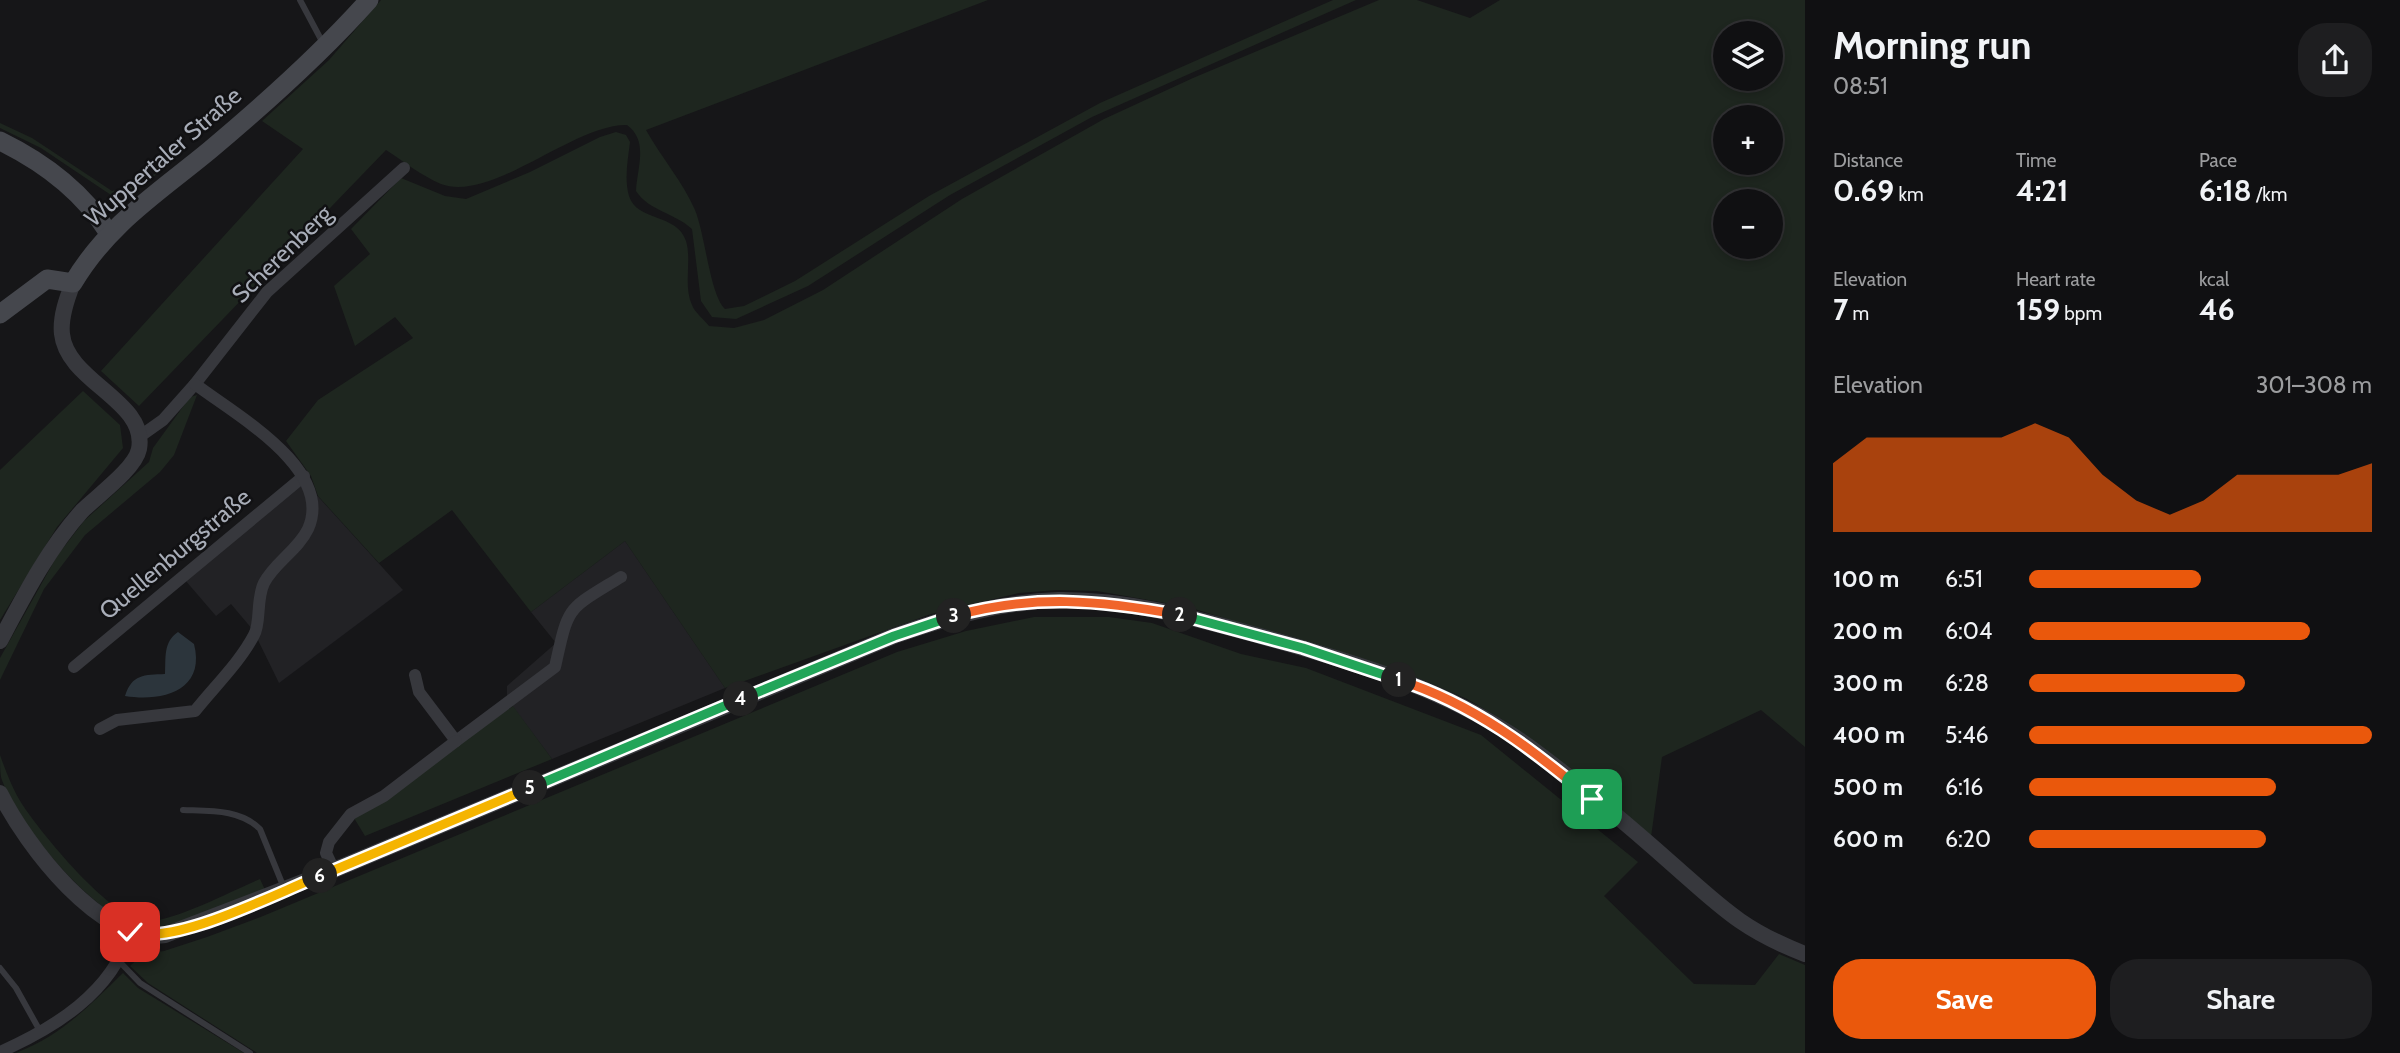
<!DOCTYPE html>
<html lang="en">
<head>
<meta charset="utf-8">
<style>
	body { margin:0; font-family:Cabin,sans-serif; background:#1e1e20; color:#f1f3f6; height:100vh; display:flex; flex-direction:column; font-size:26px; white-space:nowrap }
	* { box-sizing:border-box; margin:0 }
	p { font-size:23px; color:#9c9d9f }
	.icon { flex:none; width:38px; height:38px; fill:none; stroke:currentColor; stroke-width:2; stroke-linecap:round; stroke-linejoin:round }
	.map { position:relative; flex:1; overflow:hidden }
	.side { display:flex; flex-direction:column; background:#101012; width:595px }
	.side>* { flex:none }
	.tools { position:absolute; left:1713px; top:21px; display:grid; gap:14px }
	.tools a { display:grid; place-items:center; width:70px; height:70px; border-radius:50%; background:#101012; box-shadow:0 4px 10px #0003,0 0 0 2px #303032; font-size:35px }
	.pin { position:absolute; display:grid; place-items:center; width:60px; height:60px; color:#fff; margin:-30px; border-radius:14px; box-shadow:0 4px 10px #0006 }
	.km { position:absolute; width:35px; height:35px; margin:-18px; border-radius:50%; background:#222; color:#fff; font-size:19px; line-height:35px; text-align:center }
	.round { display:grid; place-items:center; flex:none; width:74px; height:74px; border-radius:28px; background:#1e1e20 }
	.headline { display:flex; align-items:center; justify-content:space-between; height:119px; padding:0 28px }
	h1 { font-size:38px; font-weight:700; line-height:52px }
	.stats { display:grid; grid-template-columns:repeat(3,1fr); gap:10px; height:119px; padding:7px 28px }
	.stats div { display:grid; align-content:center }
	.stats b { font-size:30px; font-weight:700 }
	.stats small { font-size:19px; font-weight:400 }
	.stats p { font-size:19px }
	.chart { height:196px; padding:14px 28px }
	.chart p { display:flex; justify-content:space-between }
	.chart svg { width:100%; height:126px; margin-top:7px; fill:#ea580c; opacity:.7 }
	.primary-button { display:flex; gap:14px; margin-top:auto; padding:14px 28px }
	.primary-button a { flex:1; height:80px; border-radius:28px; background:#ea580c; color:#fff; font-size:28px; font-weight:700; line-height:80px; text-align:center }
	.primary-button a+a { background:#1e1e20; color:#f1f3f6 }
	ul { padding:0 28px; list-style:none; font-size:23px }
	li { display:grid; grid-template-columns:112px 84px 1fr; align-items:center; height:52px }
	li i { height:18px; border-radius:9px; background:#ea580c }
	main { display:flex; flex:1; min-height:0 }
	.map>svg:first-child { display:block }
</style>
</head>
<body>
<main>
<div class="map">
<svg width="1805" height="1053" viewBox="0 0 1805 1053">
	<rect width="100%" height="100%" fill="#161618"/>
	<!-- built -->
	<g fill="#222225">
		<polygon points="304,481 403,590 279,683 253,630 231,604 216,616 185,580"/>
		<polygon points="625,541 725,688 552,759 507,699 507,686 556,643 531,612"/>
	</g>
	<!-- green -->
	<g fill="#1e261f" fill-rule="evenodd">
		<path d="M381,0H988L646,130C661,157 683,182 695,210C705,234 710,295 725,309L744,306L795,281L929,196L1100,103L1333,0H1356L1092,117L950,195L808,286L736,319L712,317L701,301L692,229C675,213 649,211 636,191C637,168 649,141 627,125C573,124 492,203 441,184C422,176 403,161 386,150L139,406L101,371L303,149L262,121L329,60Z"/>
		<path d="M1379,0H1417L1470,18L1500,0H1805V747L1761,710L1662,757L1651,837L1508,723L1467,699L1413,676L1188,607L1097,591L1057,590L1019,593L931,614L725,688L625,541L531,612L452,510L379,563L318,496L311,476L286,441L318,400L413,338L395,317L355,346L334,286L370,254L351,229L401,178L445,196L466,199L530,172L600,137L616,132L626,135L630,142C628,159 624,179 629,196C637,222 677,213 686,241C692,261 683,285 692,305C695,313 704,319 709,326L734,328L764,320L823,290L962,199L1104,119L1193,78ZM1726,33H1771V79H1726ZM1726,117H1771V163H1726ZM1726,201H1771V247H1726Z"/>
		<polygon points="0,123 32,138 112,191 129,188 162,170 136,190 111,195 41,148 0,128"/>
		<polygon points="83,391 120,425 123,448 57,527 0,620 0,470"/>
		<polygon points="197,395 174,455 160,472 85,535 44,589 0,680 0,658 57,556 84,521 149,462 153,448 190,397"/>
		<polygon points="1034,617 1109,617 1152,623 1241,654 1306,668 1481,735 1638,862 1604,896 1694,984 1755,985 1779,954 1805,965 1805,1053 257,1053 148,983 130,966 143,954 164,951 207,937 263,916 897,652 966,631"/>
		<polygon points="513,706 552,759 365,836 354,818"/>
		<path d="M0,755C6,772 13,790 22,804C40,832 112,920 145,921C172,923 233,890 260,879L265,890C234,902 180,931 147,928C98,923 15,822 1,777C0,770 0,762 0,755Z"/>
		<path d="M123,973L138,988L244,1053H16C63,1034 87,1008 123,973Z"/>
	</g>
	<!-- water -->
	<path fill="#2c353c" d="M178,632L194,644C206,691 162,702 125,696C132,674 144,675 165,674C166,658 163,642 178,632Z"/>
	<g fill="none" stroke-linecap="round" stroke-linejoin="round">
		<!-- service -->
		<g stroke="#37383d" stroke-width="6">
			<polyline points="300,0 324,45"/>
			<path d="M183,810C209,811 240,809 260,829L284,888"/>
			<polyline points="118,960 140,983 250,1053"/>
			<polyline points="0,968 16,988 40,1031"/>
		</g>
		<!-- minor -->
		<g stroke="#37383d" stroke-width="12">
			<polyline points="139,437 163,420 195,384 267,292 404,168"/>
			<polyline points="74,667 304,476"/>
			<path d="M415,675L419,692L456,741L555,667C569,604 566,611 621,577"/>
			<path d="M100,729L117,720L195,711C214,687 240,662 254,635C261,623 256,599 264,583C274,563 298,550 308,529C335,469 234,414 195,384"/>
			<polyline points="334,870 326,853 329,842 351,814 384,796 456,741"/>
			<path d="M0,1052C54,1028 112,993 130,932"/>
		</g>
		<!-- tertiary -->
		<g stroke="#37383d" stroke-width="16">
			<path d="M0,641C24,596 48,549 82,511C97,496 135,469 139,449C148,401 67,382 62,334C60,317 67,298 73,283"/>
			<path d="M0,793C26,845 100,944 165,935L334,870L894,636C948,617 1001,602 1058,600C1127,599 1194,618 1260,636C1353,662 1449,689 1528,746C1577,782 1626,823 1671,863C1720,906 1742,930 1805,954"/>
		</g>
		<!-- secondary -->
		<g stroke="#45474d" stroke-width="19">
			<path d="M0,141C43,162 82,191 108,232"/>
			<path d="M0,314L47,279L73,283C108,224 158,193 210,150C266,103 320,55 369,0"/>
		</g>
	</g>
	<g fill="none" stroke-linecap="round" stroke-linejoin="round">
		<!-- split-1 casing -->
		<g stroke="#fff" stroke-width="14">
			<path id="split-1" d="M1399,680C1474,704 1532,749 1592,799"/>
		</g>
		<!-- split-2 casing -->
		<g stroke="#fff" stroke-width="14">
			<polyline id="split-2" points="1180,615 1303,648 1399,680"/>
		</g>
		<!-- split-3 casing -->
		<g stroke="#fff" stroke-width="14">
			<path id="split-3" d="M954,616C1033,594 1100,600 1180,615"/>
		</g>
		<!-- split-4 casing -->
		<g stroke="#fff" stroke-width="14">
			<polyline id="split-4" points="741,699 894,636 954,616"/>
		</g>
		<!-- split-5 casing -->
		<g stroke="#fff" stroke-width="14">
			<polyline id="split-5" points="530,788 741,699"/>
		</g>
		<!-- split-6 casing -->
		<g stroke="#fff" stroke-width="14">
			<polyline id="split-6" points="320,876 530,788"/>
		</g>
		<!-- split-7 casing -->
		<g stroke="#fff" stroke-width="14">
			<path id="split-7" d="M130,932C175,946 274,894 320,876"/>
		</g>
		<!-- split-1 -->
		<use href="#split-1" stroke="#f0652b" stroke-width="9"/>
		<!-- split-2 -->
		<use href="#split-2" stroke="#22a559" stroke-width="9"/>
		<!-- split-3 -->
		<use href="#split-3" stroke="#f0652b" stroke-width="9"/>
		<!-- split-4 -->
		<use href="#split-4" stroke="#22a559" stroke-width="9"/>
		<!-- split-5 -->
		<use href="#split-5" stroke="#22a559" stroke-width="9"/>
		<!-- split-6 -->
		<use href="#split-6" stroke="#f5b400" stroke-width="9"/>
		<!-- split-7 -->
		<use href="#split-7" stroke="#f5b400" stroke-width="9"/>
	</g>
	<g text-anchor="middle" stroke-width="5" stroke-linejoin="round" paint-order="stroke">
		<!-- street labels -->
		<g font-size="24" fill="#a8adb8" stroke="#111113">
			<text transform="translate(163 157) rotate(-41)" y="8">Wuppertaler Straße</text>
			<text transform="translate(282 254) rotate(-44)" y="8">Scherenberg</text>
			<text transform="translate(175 554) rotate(-40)" y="8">Quellenburgstraße</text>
		</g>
	</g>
</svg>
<div class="tools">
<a><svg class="icon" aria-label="layers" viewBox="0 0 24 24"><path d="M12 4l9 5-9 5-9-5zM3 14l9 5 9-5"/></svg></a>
<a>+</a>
<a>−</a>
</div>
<div class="pin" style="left:1592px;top:799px;background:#1e9e55"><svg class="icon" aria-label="arrive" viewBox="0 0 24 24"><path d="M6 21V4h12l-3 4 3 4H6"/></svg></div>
<div class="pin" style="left:130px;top:932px;background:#d93025"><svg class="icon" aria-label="check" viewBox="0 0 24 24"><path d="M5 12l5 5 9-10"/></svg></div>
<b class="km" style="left:1399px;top:680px">1</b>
<b class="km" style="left:1180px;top:615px">2</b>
<b class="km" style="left:954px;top:616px">3</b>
<b class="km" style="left:741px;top:699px">4</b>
<b class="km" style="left:530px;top:788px">5</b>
<b class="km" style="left:320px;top:876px">6</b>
</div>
<section class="side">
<div class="headline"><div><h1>Morning run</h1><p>08:51</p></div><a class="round"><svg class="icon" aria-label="share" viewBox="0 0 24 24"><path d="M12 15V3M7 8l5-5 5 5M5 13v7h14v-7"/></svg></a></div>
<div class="stats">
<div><p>Distance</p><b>0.69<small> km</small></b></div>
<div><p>Time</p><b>4:21</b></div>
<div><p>Pace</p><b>6:18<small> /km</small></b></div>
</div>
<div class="stats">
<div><p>Elevation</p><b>7<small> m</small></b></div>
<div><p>Heart rate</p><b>159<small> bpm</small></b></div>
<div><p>kcal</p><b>46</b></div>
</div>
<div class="chart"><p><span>Elevation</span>301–308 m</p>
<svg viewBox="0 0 160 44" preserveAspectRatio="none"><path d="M0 44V20L10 11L20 11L30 11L40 11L50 11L60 6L70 11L80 24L90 33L100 38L110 33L120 24L130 24L140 24L150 24L160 20V44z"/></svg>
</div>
<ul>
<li><b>100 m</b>6:51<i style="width:50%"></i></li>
<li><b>200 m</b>6:04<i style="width:82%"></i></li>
<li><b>300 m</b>6:28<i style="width:63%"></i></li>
<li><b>400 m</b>5:46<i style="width:100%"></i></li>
<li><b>500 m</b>6:16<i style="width:72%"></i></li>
<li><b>600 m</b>6:20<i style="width:69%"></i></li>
</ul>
<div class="primary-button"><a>Save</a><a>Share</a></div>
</section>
</main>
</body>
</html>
